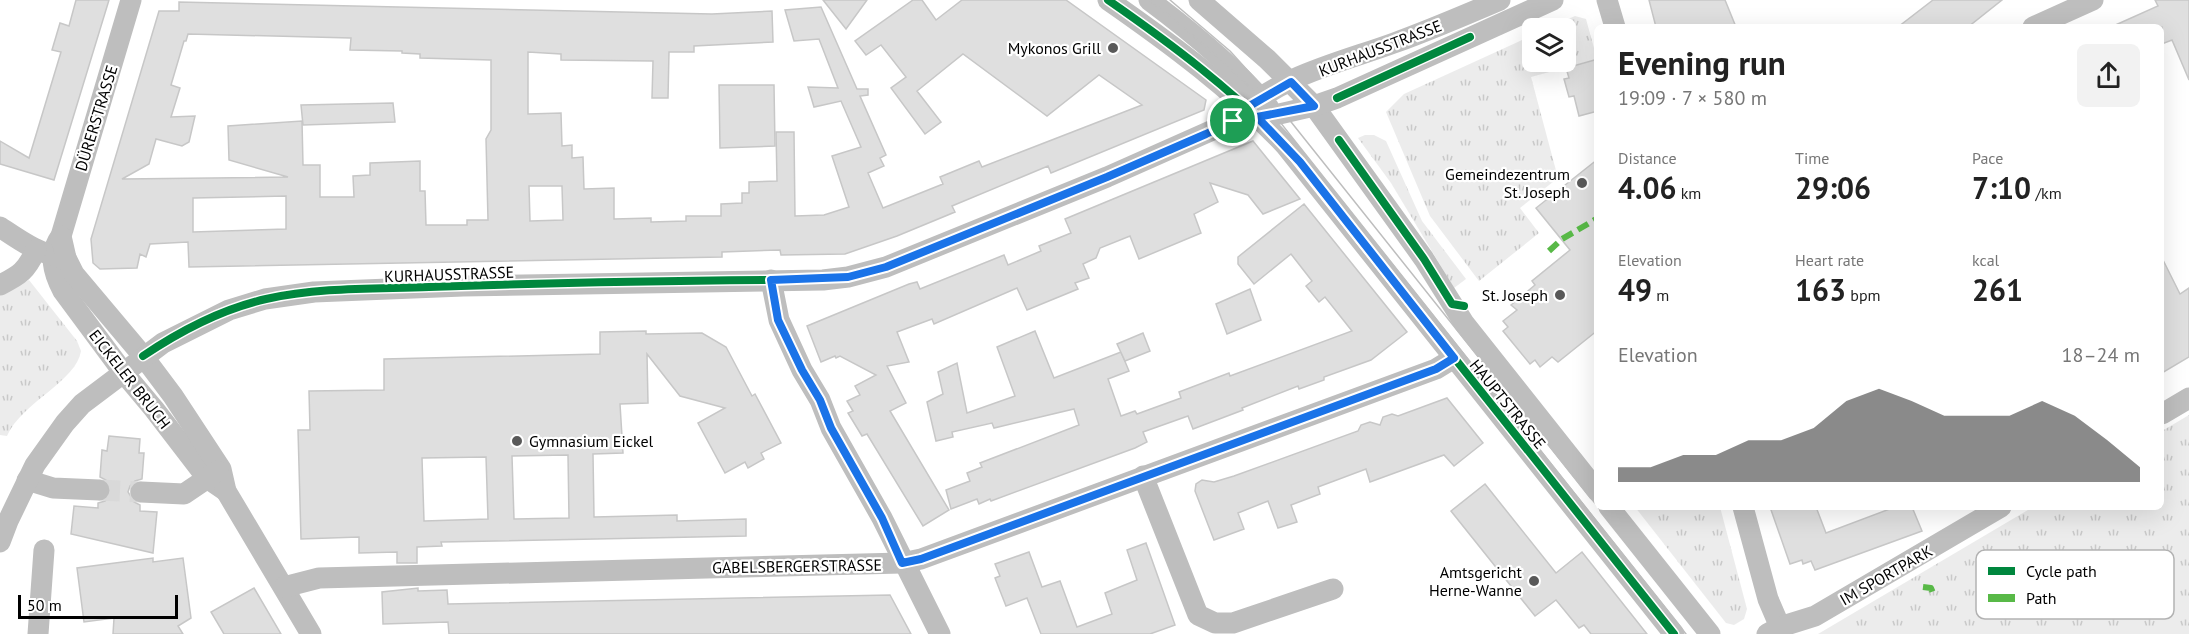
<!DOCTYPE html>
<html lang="en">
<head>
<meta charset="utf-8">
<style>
	body { margin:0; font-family:"PT Sans",sans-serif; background:#f2f2f2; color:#222; height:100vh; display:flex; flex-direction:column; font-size:22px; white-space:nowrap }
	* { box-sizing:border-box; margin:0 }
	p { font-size:20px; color:#767676 }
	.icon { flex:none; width:33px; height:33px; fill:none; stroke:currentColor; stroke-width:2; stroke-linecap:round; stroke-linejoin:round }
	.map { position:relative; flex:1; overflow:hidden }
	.panel { position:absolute; left:1594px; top:24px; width:570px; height:486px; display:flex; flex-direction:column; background:#fff; border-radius:9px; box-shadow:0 6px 24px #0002 }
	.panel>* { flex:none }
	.buttons { position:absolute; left:1522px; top:18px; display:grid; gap:12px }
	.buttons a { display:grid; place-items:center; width:54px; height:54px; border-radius:9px; background:#fff; box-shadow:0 6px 24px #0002; font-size:30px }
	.scale { position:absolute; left:18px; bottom:15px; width:160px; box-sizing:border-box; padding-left:6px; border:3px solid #000; border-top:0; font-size:16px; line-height:21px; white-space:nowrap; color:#000; -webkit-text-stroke:4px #fff; paint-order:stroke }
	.pin { position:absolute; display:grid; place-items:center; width:51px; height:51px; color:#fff; margin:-26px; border:3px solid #fff; border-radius:50%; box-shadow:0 2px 6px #0007 }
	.round { display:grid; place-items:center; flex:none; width:63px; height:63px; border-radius:9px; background:#f2f2f2 }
	.overview { display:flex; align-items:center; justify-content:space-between; height:102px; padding:0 24px }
	h1 { font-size:33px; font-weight:700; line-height:45px }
	.stats { display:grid; grid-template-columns:repeat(3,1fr); gap:9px; height:102px; padding:6px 24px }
	.stats div { display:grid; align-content:center }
	.stats b { font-size:30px; font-weight:700 }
	.stats small { font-size:16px; font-weight:400 }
	.stats p { font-size:16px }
	.chart { height:168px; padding:12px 24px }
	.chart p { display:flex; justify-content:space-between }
	.chart svg { width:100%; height:108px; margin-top:6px; fill:#595959; opacity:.7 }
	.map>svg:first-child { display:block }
</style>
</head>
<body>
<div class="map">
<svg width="2189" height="634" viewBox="0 0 2189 634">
	<defs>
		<pattern id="grass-tufts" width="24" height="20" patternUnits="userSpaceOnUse" patternTransform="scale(1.5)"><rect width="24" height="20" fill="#ececec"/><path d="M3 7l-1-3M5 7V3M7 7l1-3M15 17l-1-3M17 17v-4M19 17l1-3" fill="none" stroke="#c9c9c9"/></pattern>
	</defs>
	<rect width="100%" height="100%" fill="#fff"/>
	<!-- grass -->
	<g fill="url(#grass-tufts)">
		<polygon points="1575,16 1586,19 1597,59 1531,77 1558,178 1520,208 1539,233 1479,281 1430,216 1386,112 1404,94 1533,35 1533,62 1566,62 1566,28 1547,28"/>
		<polygon points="1365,135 1374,135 1386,141 1422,221 1466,279 1454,288 1391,183 1358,138"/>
		<path d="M29,280L77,341L81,351C76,382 22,402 7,436L0,435V294Z"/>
		<polygon points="2189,415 2189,634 1818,634 2033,507 2162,507 2162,431"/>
		<polygon points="1635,507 1720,507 1747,609 1744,619 1734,625 1726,623"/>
	</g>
	<!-- building -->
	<g fill="#dfdfdf" stroke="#c7c7c7" stroke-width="1.5" fill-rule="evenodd">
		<polygon points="76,0 109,0 54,180 0,164 0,141 29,158 61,52 52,50 60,23 69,26"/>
		<polygon points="823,0 867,0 846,29"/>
		<path d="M913,0H922L936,20L962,0H1066L1206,100L1204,110L1051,173L1048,166L952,206L955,212L897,236L845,254L781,255L780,250L722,252V257L189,267L188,242L150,244L146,257L140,254L137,268L100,269L93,263L91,239L159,11H179V2L712,14L772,11L773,42L694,46V52H669L668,98H652L653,61L561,60V54L528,52V114L561,113L562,146L572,145V158L583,157L584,189L614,188V219L651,218V222L686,221V216H721V204L742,203V193H749V182L777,181L776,132H794L795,216L824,215L849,207L832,156L861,147L841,101L814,107L808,87L838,88L819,39L794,41L785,10L821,7L857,89H868V95L860,96L886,155L880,158L884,166L868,173L883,208L943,184L940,177L979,161L982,167L1142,105L1099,75L1047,116L963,54L917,91L941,122L925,134L891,88L906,77L881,45L866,55L855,41ZM188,34L351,38L350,50L402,51V53L420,54V58L491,60V130L486,139L488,220H467V225H426L425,191H420V161L370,163V175L353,176L354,197H320V165H303L302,121L228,126L229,160L288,177L122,179L149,164L156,139L182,146L189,142L195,116L171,117L180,88L171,85L184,41H186ZM529,186H562L563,220L530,221ZM286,196V229L193,232V198Z"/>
		<polygon points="1649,0 1725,0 1736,27 1656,27"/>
		<polygon points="1933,0 2002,0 1968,27 1898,27"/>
		<polygon points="2155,0 2189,0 2189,80 2172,40 2162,44 2162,27 2111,27 2158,6"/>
		<polygon points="1598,59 1598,111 1579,116 1574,96 1569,97 1564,79 1569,78 1566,68"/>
		<polygon points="719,85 774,85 775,146 720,148"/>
		<polygon points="393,103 395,122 303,125 301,105"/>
		<polygon points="1253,141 1300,199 1263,214 1248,195 1210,183 1218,202 1194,214 1201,233 1139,259 1130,236 1100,248 1096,258 1083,264 1089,278 1075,283 1078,289 1027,310 1017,288 934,324 932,319 897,332 909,362 887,366 906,403 890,411 949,510 923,526 867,434 862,436 848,413 853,411 847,401 860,395 855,386 876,375 840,356 836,358 835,356 821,362 807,326 909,284 917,282 920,289 1004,255 1008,265 1041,251 1039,246 1071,233 1065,219"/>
		<polygon points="1598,159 1598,330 1558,362 1552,357 1540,367 1535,360 1530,364 1503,331 1508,327 1503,321 1517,310 1511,305 1535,285 1532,281 1570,250 1536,208"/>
		<polygon points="1304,204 1407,332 1371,360 1324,377 1324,380 1299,389 1298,386 1242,408 1243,410 1193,429 1188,416 1143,432 1147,442 1135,448 991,501 990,499 979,504 977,499 951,509 946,490 970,481 967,473 982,467 980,463 1079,425 1074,409 994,428 992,423 952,432 953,437 936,441 927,402 943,394 938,372 957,363 967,413 1015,396 997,347 1035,331 1054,378 1121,352 1129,371 1108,379 1121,416 1135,411 1137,414 1181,398 1179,392 1229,373 1230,376 1352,331 1325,297 1319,302 1306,286 1312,281 1291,254 1254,284 1238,264 1238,257"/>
		<polygon points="2162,258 2180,294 2189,288 2189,357 2162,373"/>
		<polygon points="1250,289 1261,320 1227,334 1216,304"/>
		<path d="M646,331V334L702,333L726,347L752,396L755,394L781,443L761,453L764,459L748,468L745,462L725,473L698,423L725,408L680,396L647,354L648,403L620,404L623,453L593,454L594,517L677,515V521L746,519V536L441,542L442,546L417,547V563H397V552L359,553V537L301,539L298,430H310L309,391L384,390V359L600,354V332ZM568,455L569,518L514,519L512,456ZM486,457L488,519L424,521L422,458Z"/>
		<polygon points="1143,333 1150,351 1125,361 1117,344"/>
		<polygon points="1447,398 1483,443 1454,466 1444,455 1370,482 1366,469 1318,487 1320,494 1291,505 1297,522 1278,528 1268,501 1238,513 1244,529 1214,540 1195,491 1196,484 1202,480 1214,482 1234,476 1358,431 1361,425 1370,422 1380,425 1383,417 1392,414 1398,416"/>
		<polygon points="109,436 140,439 139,453 144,453 142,479 135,481 130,486 128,492 134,502 140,505 140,511 157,512 153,553 71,534 74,506 98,508 98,503 105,501 110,496 111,485 106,480 100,477 102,450 107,451"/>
		<polygon points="1485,484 1556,573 1582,552 1647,634 1591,634 1584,625 1579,628 1556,600 1535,616 1451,511"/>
		<polygon points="1770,507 1816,507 1826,533 1895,507 1912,507 1922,531 1815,570 1811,561 1803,564 1802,560 1790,564"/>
		<polygon points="1146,543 1175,625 1150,634 1041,634 1027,598 1006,606 995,578 1000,576 995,564 1029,552 1042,587 1060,581 1077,627 1112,614 1105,593 1137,580 1127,550"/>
		<polygon points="153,558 153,562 183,558 191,618 178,626 183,634 113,634 114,618 84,622 77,568"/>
		<polygon points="254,588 281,634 224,634 211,612"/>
		<polygon points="418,588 418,591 447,590 448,604 890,595 911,634 449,634 448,622 383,624 382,592"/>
	</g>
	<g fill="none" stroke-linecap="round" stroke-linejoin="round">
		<!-- minor-tunnel -->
		<polyline stroke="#d9d9d9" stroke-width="21" stroke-dasharray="21 10" stroke-linecap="butt" points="99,490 141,492"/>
		<!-- minor -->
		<g stroke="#bebebe" stroke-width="21">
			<path d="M131,0L61,236C48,254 53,272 63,291L123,372L154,409L207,478L226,491"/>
			<path d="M1108,0C1170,43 1233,90 1285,145L1674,634"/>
			<path d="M1149,0C1192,32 1235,67 1269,108"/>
			<polyline points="1199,0 1267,59 1314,106 1424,259 1464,323 1598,492"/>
			<polyline points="1607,0 1615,27"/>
			<polyline points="2033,27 2093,0"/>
			<path d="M1238,116C1278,76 1342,62 1394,43C1430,30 1465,15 1500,0"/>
			<path d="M0,227C21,241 40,255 66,258"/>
			<polyline points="61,236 66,258 74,274 143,356 173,396 221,469 226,491 311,634"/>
			<polyline points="771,280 779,320 802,370 820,400 831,428 882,518 940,634"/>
			<path d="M0,285C20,275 26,271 36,250"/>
			<polyline points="2162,414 2189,398"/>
			<polyline points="1143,476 1198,615 1215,623 1233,623 1333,589"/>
			<polyline points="27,480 53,488 99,490"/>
			<polyline points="141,492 184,494 218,471"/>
			<polyline points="1609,507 1710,634"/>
			<polyline points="1743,507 1768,599 1780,627"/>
			<polyline points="0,542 8,521 35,465 65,423 82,404 163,343 229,310 265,299 314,292 463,286 823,280 848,277 886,267 1107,177 1233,121 1275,115 1314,106 1337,98 1553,0"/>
			<polyline points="284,587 319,578 902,563 921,559 1436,369 1454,358"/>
			<polyline points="38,634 44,550"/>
			<polyline points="1767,634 1780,627 1815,616 2001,507"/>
		</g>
		<!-- tram -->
		<g stroke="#bebebe" stroke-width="1.5">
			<path d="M1149,0C1189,30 1225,63 1261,98L1686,634"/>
			<polyline points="1170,0 1230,51 1268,93 1598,507"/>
			<polyline points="1598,507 1699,634"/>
		</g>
		<!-- quiet -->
		<g stroke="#58b947" stroke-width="6" stroke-dasharray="12 6" stroke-linecap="butt">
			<polyline points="1549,251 1562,239 1598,218"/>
			<polyline points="771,280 779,320 802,370 820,400 831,428 882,518 902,563"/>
			<polyline points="1923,587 1931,588 1933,593"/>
		</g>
		<!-- cycleway casing -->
		<g stroke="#fff" stroke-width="11">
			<g id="cycleway">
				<path d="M1108,0C1170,43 1233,90 1285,145L1674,634"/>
				<polyline points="1337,98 1470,37"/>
				<polyline points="1339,140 1424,259 1452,304 1464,306"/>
				<path d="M143,356C180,331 222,309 266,299C319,287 376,289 429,287C543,283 657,281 771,280"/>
			</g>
		</g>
		<!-- cycleway -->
		<use href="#cycleway" stroke="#00873e" stroke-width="8"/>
	</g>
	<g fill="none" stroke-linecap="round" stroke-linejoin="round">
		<!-- route casing -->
		<g stroke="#fff" stroke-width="12">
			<polygon id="route" points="1291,82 1314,106 1257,117 1300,162 1454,358 1436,369 921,559 902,563 882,518 831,428 820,400 802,370 778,320 771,280 848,277 886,267 1107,177 1206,134 1233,121 1246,108"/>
		</g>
		<!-- route -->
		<use href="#route" stroke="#1a73e8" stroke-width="8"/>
	</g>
	<!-- markers -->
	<g fill="#595959" stroke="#fff" stroke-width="2">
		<circle cx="1113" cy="48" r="6"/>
		<circle cx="1582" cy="183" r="6"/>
		<circle cx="1560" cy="295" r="6"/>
		<circle cx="517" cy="441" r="6"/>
		<circle cx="1534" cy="581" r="6"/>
	</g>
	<g text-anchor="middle" stroke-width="4.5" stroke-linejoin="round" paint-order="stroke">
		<!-- poi labels -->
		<g font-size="16" fill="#000" stroke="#fff" text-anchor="end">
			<text x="1101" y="54">Mykonos Grill</text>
			<text x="1570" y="180">Gemeindezentrum<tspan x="1570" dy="18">St. Joseph</tspan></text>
			<text x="1548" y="301">St. Joseph</text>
			<text x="529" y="447" text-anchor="start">Gymnasium Eickel</text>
			<text x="1522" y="578">Amtsgericht<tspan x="1522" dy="18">Herne-Wanne</tspan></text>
		</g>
		<!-- street labels -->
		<g font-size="16" fill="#000" stroke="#fff">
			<text transform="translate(1380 48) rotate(-21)" y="6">KURHAUSSTRASSE</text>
			<text transform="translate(96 118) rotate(-73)" y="6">DÜRERSTRASSE</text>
			<text transform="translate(449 274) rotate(-2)" y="6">KURHAUSSTRASSE</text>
			<text transform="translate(130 379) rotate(52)" y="6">EICKELER BRUCH</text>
			<text transform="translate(1508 404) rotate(51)" y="6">HAUPTSTRASSE</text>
			<text transform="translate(797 566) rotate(-1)" y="6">GABELSBERGERSTRASSE</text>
			<text transform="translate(1886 575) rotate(-30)" y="6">IM SPORTPARK</text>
		</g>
	</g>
	<!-- legend -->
	<rect x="1976" y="550" width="198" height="69" rx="9" fill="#fff" stroke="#b2b2b2" stroke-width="1.5"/>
	<rect x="1988" y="567" width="27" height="8" fill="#00873e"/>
	<rect x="1988" y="594" width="27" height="8" fill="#58b947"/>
	<g font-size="16" fill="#000">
		<text x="2026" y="577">Cycle path</text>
		<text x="2026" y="604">Path</text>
	</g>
</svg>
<div class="buttons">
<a><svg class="icon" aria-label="layers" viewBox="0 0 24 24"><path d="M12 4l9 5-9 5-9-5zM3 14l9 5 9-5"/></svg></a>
</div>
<div class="scale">50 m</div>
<div class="pin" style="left:1233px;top:121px;background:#1e9e55"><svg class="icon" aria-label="arrive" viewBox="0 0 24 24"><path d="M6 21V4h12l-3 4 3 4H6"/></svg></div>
<section class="panel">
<div class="overview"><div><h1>Evening run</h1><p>19:09 · 7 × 580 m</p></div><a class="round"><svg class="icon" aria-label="share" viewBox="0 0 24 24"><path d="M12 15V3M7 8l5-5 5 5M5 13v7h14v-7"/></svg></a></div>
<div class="stats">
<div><p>Distance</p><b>4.06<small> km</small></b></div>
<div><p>Time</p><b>29:06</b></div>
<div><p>Pace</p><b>7:10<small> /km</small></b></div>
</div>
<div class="stats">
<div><p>Elevation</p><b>49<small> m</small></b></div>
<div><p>Heart rate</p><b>163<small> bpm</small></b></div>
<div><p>kcal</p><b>261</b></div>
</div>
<div class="chart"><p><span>Elevation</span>18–24 m</p>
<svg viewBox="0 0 160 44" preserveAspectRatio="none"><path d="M0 44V38L10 38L20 33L30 33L40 27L50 27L60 22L70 11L80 6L90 11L100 17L110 17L120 17L130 11L140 17L150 27L160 38V44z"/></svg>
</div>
</section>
</div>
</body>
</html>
